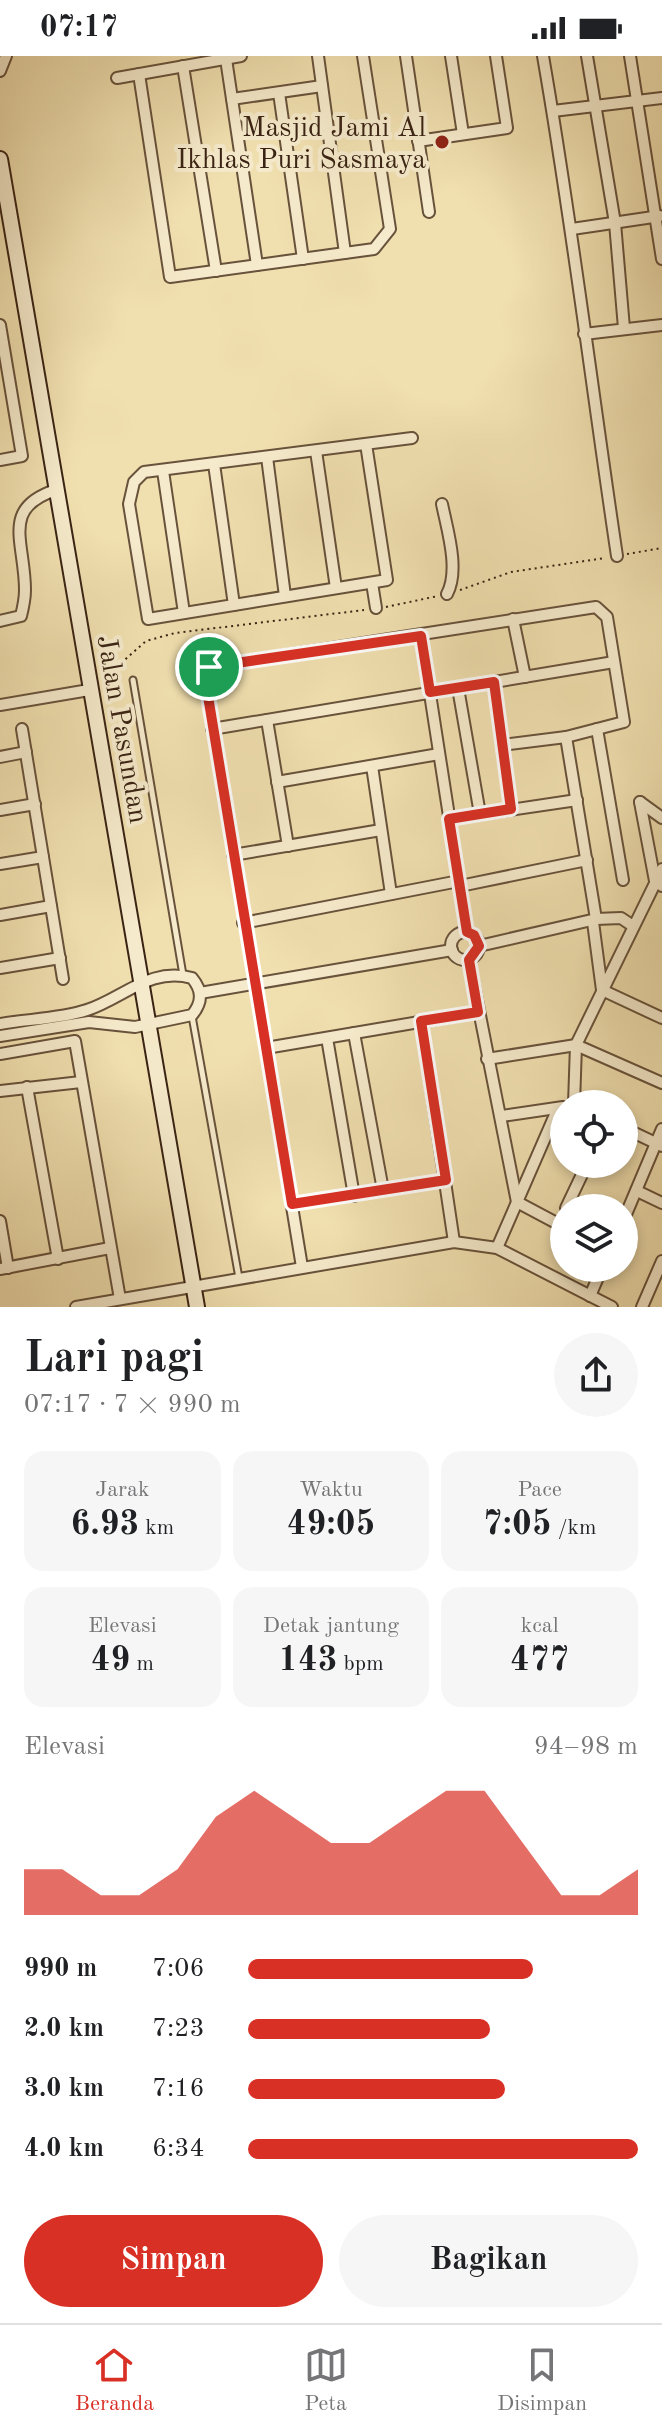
<!DOCTYPE html>
<html lang="id">
<head>
<meta charset="utf-8">
<style>
	body { margin:0; font-family:"Old Standard TT",serif; background:#f6f6f6; color:#202124; height:100vh; display:flex; flex-direction:column; font-size:30px; white-space:nowrap }
	* { box-sizing:border-box; margin:0 }
	p { font-size:26px; color:#757577 }
	.icon { flex:none; width:44px; height:44px; fill:none; stroke:currentColor; stroke-width:2; stroke-linecap:round; stroke-linejoin:round }
	.map { position:relative; height:1251px; overflow:hidden }
	.drawer { display:flex; flex-direction:column; background:#fff; flex:1 }
	.drawer>* { flex:none }
	.fabs { position:absolute; left:550px; top:1034px; display:grid; gap:16px }
	.fabs a { display:grid; place-items:center; width:88px; height:88px; border-radius:50%; background:#fff; box-shadow:0 4px 12px #0003; font-size:40px }
	.pin { position:absolute; display:grid; place-items:center; width:68px; height:68px; color:#fff; margin:-34px; border:4px solid #fff; border-radius:50%; box-shadow:0 2px 8px #0007 }
	.round { display:grid; place-items:center; flex:none; width:84px; height:84px; border-radius:42px; background:#f6f6f6 }
	.overview { display:flex; align-items:center; justify-content:space-between; height:136px; padding:0 24px }
	h1 { font-size:44px; font-weight:700; line-height:60px }
	.stats { display:grid; grid-template-columns:repeat(3,1fr); gap:12px; height:136px; padding:8px 24px }
	.stats div { display:grid; align-content:center; border-radius:20px; background:#f6f6f6; text-align:center }
	.stats b { font-size:34px; font-weight:700 }
	.stats small { font-size:22px; font-weight:400 }
	.stats p { font-size:22px }
	.chart { height:224px; padding:16px 24px }
	.chart p { display:flex; justify-content:space-between }
	.chart svg { width:100%; height:144px; margin-top:8px; fill:#d93025; opacity:.7 }
	.primary-button { display:flex; gap:16px; margin-top:auto; padding:16px 24px }
	.primary-button a { flex:1; height:92px; border-radius:48px; background:#d93025; color:#fff; font-size:32px; font-weight:700; line-height:92px; text-align:center }
	.primary-button a+a { background:#f6f6f6; color:#202124 }
	ul { padding:0 24px; list-style:none; font-size:26px }
	li { display:grid; grid-template-columns:128px 96px 1fr; align-items:center; height:60px }
	li i { height:20px; border-radius:10px; background:#d93025 }
	.status { display:flex; justify-content:space-between; align-items:center; height:56px; padding:0 40px; background:#fff; direction:ltr }
	.status svg { height:22px; fill:currentColor }
	.tab-bar { display:flex; justify-content:space-around; align-items:center; height:112px; border-top:2px solid #e0e0e0; background:#fff; font-size:22px; color:#757577 }
	.tab-bar a { display:grid; justify-items:center; gap:4px }
	.tab-bar .active { color:#d93025 }
	.map>svg:first-child { display:block }
</style>
</head>
<body>
<div class="status"><b>07:17</b><svg viewBox="0 0 49 12"><path d="M0 12V9h3v3zM5 12V6h3v6zM10 12V3h3v9zM15 12V0h3v12zM26 1h20v11H26zM47 4h2v5h-2z"/></svg></div>
<div class="map">
<svg width="662" height="1251" viewBox="0 0 662 1251">
	<rect width="100%" height="100%" fill="#f0dfaf"/>
	<filter id="stains"><feTurbulence type="fractalNoise" baseFrequency=".0025" numOctaves="4"/><feColorMatrix values="0 0 0 0 .2 0 0 0 0 .09 0 0 0 0 .02 0 0 0 .5 -.17"/></filter>
	<radialGradient id="worn" r=".72"><stop offset=".6" stop-color="#630" stop-opacity="0"/><stop offset="1" stop-color="#630" stop-opacity=".3"/></radialGradient>
	<g fill="none" stroke-linecap="round" stroke-linejoin="round">
		<!-- lane casing -->
		<g stroke="#68523b" stroke-width="9">
			<g id="lane">
				<polyline points="133,624 183,919"/>
				<polyline points="192,960 239,1222"/>
			</g>
		</g>
		<!-- street casing -->
		<g stroke="#68523b" stroke-width="14">
			<g id="street">
				<polyline points="318,0 345,197"/>
				<polyline points="406,0 429,156"/>
				<polyline points="451,0 463,78"/>
				<path d="M543,0C572,166 592,334 617,500"/>
				<polyline points="587,0 615,167 624,272"/>
				<polyline points="630,0 662,203"/>
				<polyline points="226,3 257,209"/>
				<polyline points="183,10 216,215"/>
				<polyline points="0,15 6,0"/>
				<polyline points="139,18 170,221 374,193 390,173 363,0"/>
				<polyline points="117,22 241,0"/>
				<polyline points="279,37 303,203"/>
				<polyline points="232,43 322,30"/>
				<polyline points="553,55 662,42"/>
				<polyline points="418,85 507,72 496,0"/>
				<polyline points="572,173 660,160"/>
				<polyline points="0,269 22,400 0,404"/>
				<polyline points="584,278 662,269"/>
				<polyline points="366,388 387,524 148,563 129,448 134,426 144,416 412,382"/>
				<polyline points="316,395 336,532"/>
				<polyline points="267,401 285,540"/>
				<polyline points="214,408 234,549"/>
				<polyline points="163,415 184,557"/>
				<path d="M442,448C447,473 460,514 447,538"/>
				<polyline points="372,527 376,552"/>
				<polyline points="513,563 525,621"/>
				<path d="M0,565L21,560C23,552 25,543 25,534C25,486 0,452 56,434"/>
				<polyline points="421,580 467,876"/>
				<polyline points="494,626 511,753"/>
				<polyline points="458,632 480,758"/>
				<polyline points="0,649 89,634"/>
				<polyline points="267,664 288,790"/>
				<polyline points="22,673 63,923"/>
				<polyline points="212,673 614,606"/>
				<polyline points="597,673 623,824"/>
				<polyline points="0,701 26,696"/>
				<polyline points="372,710 391,838"/>
				<polyline points="277,726 439,698"/>
				<polyline points="640,746 655,825 662,830"/>
				<polyline points="640,746 662,762"/>
				<polyline points="0,754 35,748"/>
				<polyline points="449,763 577,744"/>
				<polyline points="233,799 381,774"/>
				<polyline points="0,808 43,801"/>
				<polyline points="460,830 587,804"/>
				<polyline points="0,859 51,850"/>
				<polyline points="596,863 621,862 633,870"/>
				<polyline points="593,866 602,934 662,962"/>
				<polyline points="243,867 459,825"/>
				<circle cx="465" cy="890" r="14"/>
				<polyline points="479,890 596,863 566,681"/>
				<polyline points="469,904 517,1146 564,1171"/>
				<polyline points="0,912 60,902"/>
				<polyline points="200,937 452,894"/>
				<polyline points="421,965 454,1186"/>
				<path d="M0,968C28,963 60,963 87,954C122,943 151,910 192,922C202,934 203,946 192,959L135,971L89,966L0,980"/>
				<polyline points="354,977 383,1134"/>
				<polyline points="327,982 354,1140"/>
				<polyline points="266,992 478,956"/>
				<polyline points="0,998 75,985 120,1243"/>
				<polyline points="487,1003 576,989 662,1027"/>
				<polyline points="27,1031 58,1203"/>
				<polyline points="0,1035 81,1026"/>
				<polyline points="574,1048 576,989 662,813"/>
				<polyline points="502,1060 563,1051"/>
				<polyline points="624,1072 662,1090"/>
				<polyline points="637,1135 662,1147"/>
				<polyline points="292,1148 446,1124"/>
				<polyline points="566,1152 587,1108"/>
				<polyline points="624,1163 662,1073"/>
				<polyline points="0,1165 8,1212"/>
				<polyline points="497,1192 558,1052"/>
				<path d="M302,1211L204,616L209,611C338,592 467,570 596,551L607,561L624,666L566,681L502,689"/>
				<polyline points="0,1213 110,1192"/>
				<polyline points="590,1240 602,1212"/>
				<polyline points="76,1251 454,1186 497,1192 612,1251"/>
				<polyline points="642,1251 662,1205"/>
			</g>
		</g>
		<!-- secondary casing -->
		<g stroke="#3a2314" stroke-width="18">
			<polyline id="secondary" points="0,103 197,1251"/>
		</g>
		<!-- path -->
		<g stroke="#3a2314" stroke-width="2" stroke-dasharray="2 4" stroke-linecap="butt">
			<polyline points="627,498 662,492"/>
			<polyline points="460,534 511,516 605,502"/>
			<polyline points="386,551 438,540"/>
			<polyline points="103,623 146,585 175,577 364,554"/>
		</g>
		<!-- lane -->
		<use href="#lane" stroke="#f5eacb" stroke-width="5"/>
		<!-- street -->
		<use href="#street" stroke="#f5eacb" stroke-width="10"/>
		<!-- secondary -->
		<use href="#secondary" stroke="#f5eacb" stroke-width="14"/>
	</g>
	<g fill="none" stroke-linecap="round" stroke-linejoin="round">
		<!-- route casing -->
		<g stroke="#fff" stroke-width="16">
			<polygon id="route" points="421,580 430,636 494,626 511,753 449,763 467,876 474,879 479,890 469,904 478,956 421,965 446,1124 292,1148 204,616 209,611"/>
		</g>
		<!-- route -->
		<use href="#route" stroke="#d93025" stroke-width="10"/>
	</g>
	<!-- markers -->
	<circle fill="#8f2418" stroke="#f5eacb" stroke-width="3" cx="442" cy="86" r="8"/>
	<g text-anchor="middle" stroke-width="8" stroke-linejoin="round" paint-order="stroke">
		<!-- poi labels -->
		<g font-size="28" fill="#3a2314" stroke="#f5eacb" text-anchor="end">
			<text x="426" y="80">Masjid Jami Al<tspan x="426" dy="32">Ikhlas Puri Sasmaya</tspan></text>
		</g>
		<!-- street labels -->
		<g font-size="28" fill="#3a2314" stroke="#f5eacb">
			<text transform="translate(124 673) rotate(80)" y="10">Jalan Pasundan</text>
		</g>
	</g>
	<rect width="100%" height="100%" filter="url(#stains)"/>
	<rect width="100%" height="100%" fill="url(#worn)"/>
</svg>
<div class="fabs">
<a><svg class="icon" aria-label="locate" viewBox="0 0 24 24"><circle cx="12" cy="12" r="6"/><path d="M12 2v4M12 18v4M2 12h4M18 12h4"/></svg></a>
<a><svg class="icon" aria-label="layers" viewBox="0 0 24 24"><path d="M12 4l9 5-9 5-9-5zM3 14l9 5 9-5"/></svg></a>
</div>
<div class="pin" style="left:209px;top:611px;background:#1e9e55"><svg class="icon" aria-label="arrive" viewBox="0 0 24 24"><path d="M6 21V4h12l-3 4 3 4H6"/></svg></div>
</div>
<section class="drawer">
<div class="overview"><div><h1>Lari pagi</h1><p>07:17 · 7 × 990 m</p></div><a class="round"><svg class="icon" aria-label="share" viewBox="0 0 24 24"><path d="M12 15V3M7 8l5-5 5 5M5 13v7h14v-7"/></svg></a></div>
<div class="stats">
<div><p>Jarak</p><b>6.93<small> km</small></b></div>
<div><p>Waktu</p><b>49:05</b></div>
<div><p>Pace</p><b>7:05<small> /km</small></b></div>
</div>
<div class="stats">
<div><p>Elevasi</p><b>49<small> m</small></b></div>
<div><p>Detak jantung</p><b>143<small> bpm</small></b></div>
<div><p>kcal</p><b>477</b></div>
</div>
<div class="chart"><p><span>Elevasi</span>94–98 m</p>
<svg viewBox="0 0 160 44" preserveAspectRatio="none"><path d="M0 44V30L10 30L20 38L30 38L40 30L50 14L60 6L70 14L80 22L90 22L100 14L110 6L120 6L130 22L140 38L150 38L160 30V44z"/></svg>
</div>
<ul>
<li><b>990 m</b>7:06<i style="width:73%"></i></li>
<li><b>2.0 km</b>7:23<i style="width:62%"></i></li>
<li><b>3.0 km</b>7:16<i style="width:66%"></i></li>
<li><b>4.0 km</b>6:34<i style="width:100%"></i></li>
</ul>
<div class="primary-button"><a>Simpan</a><a>Bagikan</a></div>
</section>
<nav class="tab-bar">
<a class="active"><svg class="icon" aria-label="home" viewBox="0 0 24 24"><path d="M3 11l9-7 9 7M6 9v11h12V9"/></svg>Beranda</a>
<a><svg class="icon" aria-label="map" viewBox="0 0 24 24"><path d="M3 6l6-2 6 2 6-2v14l-6 2-6-2-6 2zM9 4v14M15 6v14"/></svg>Peta</a>
<a><svg class="icon" aria-label="saved" viewBox="0 0 24 24"><path d="M7 4h10v16l-5-4-5 4z"/></svg>Disimpan</a>
</nav>
</body>
</html>
